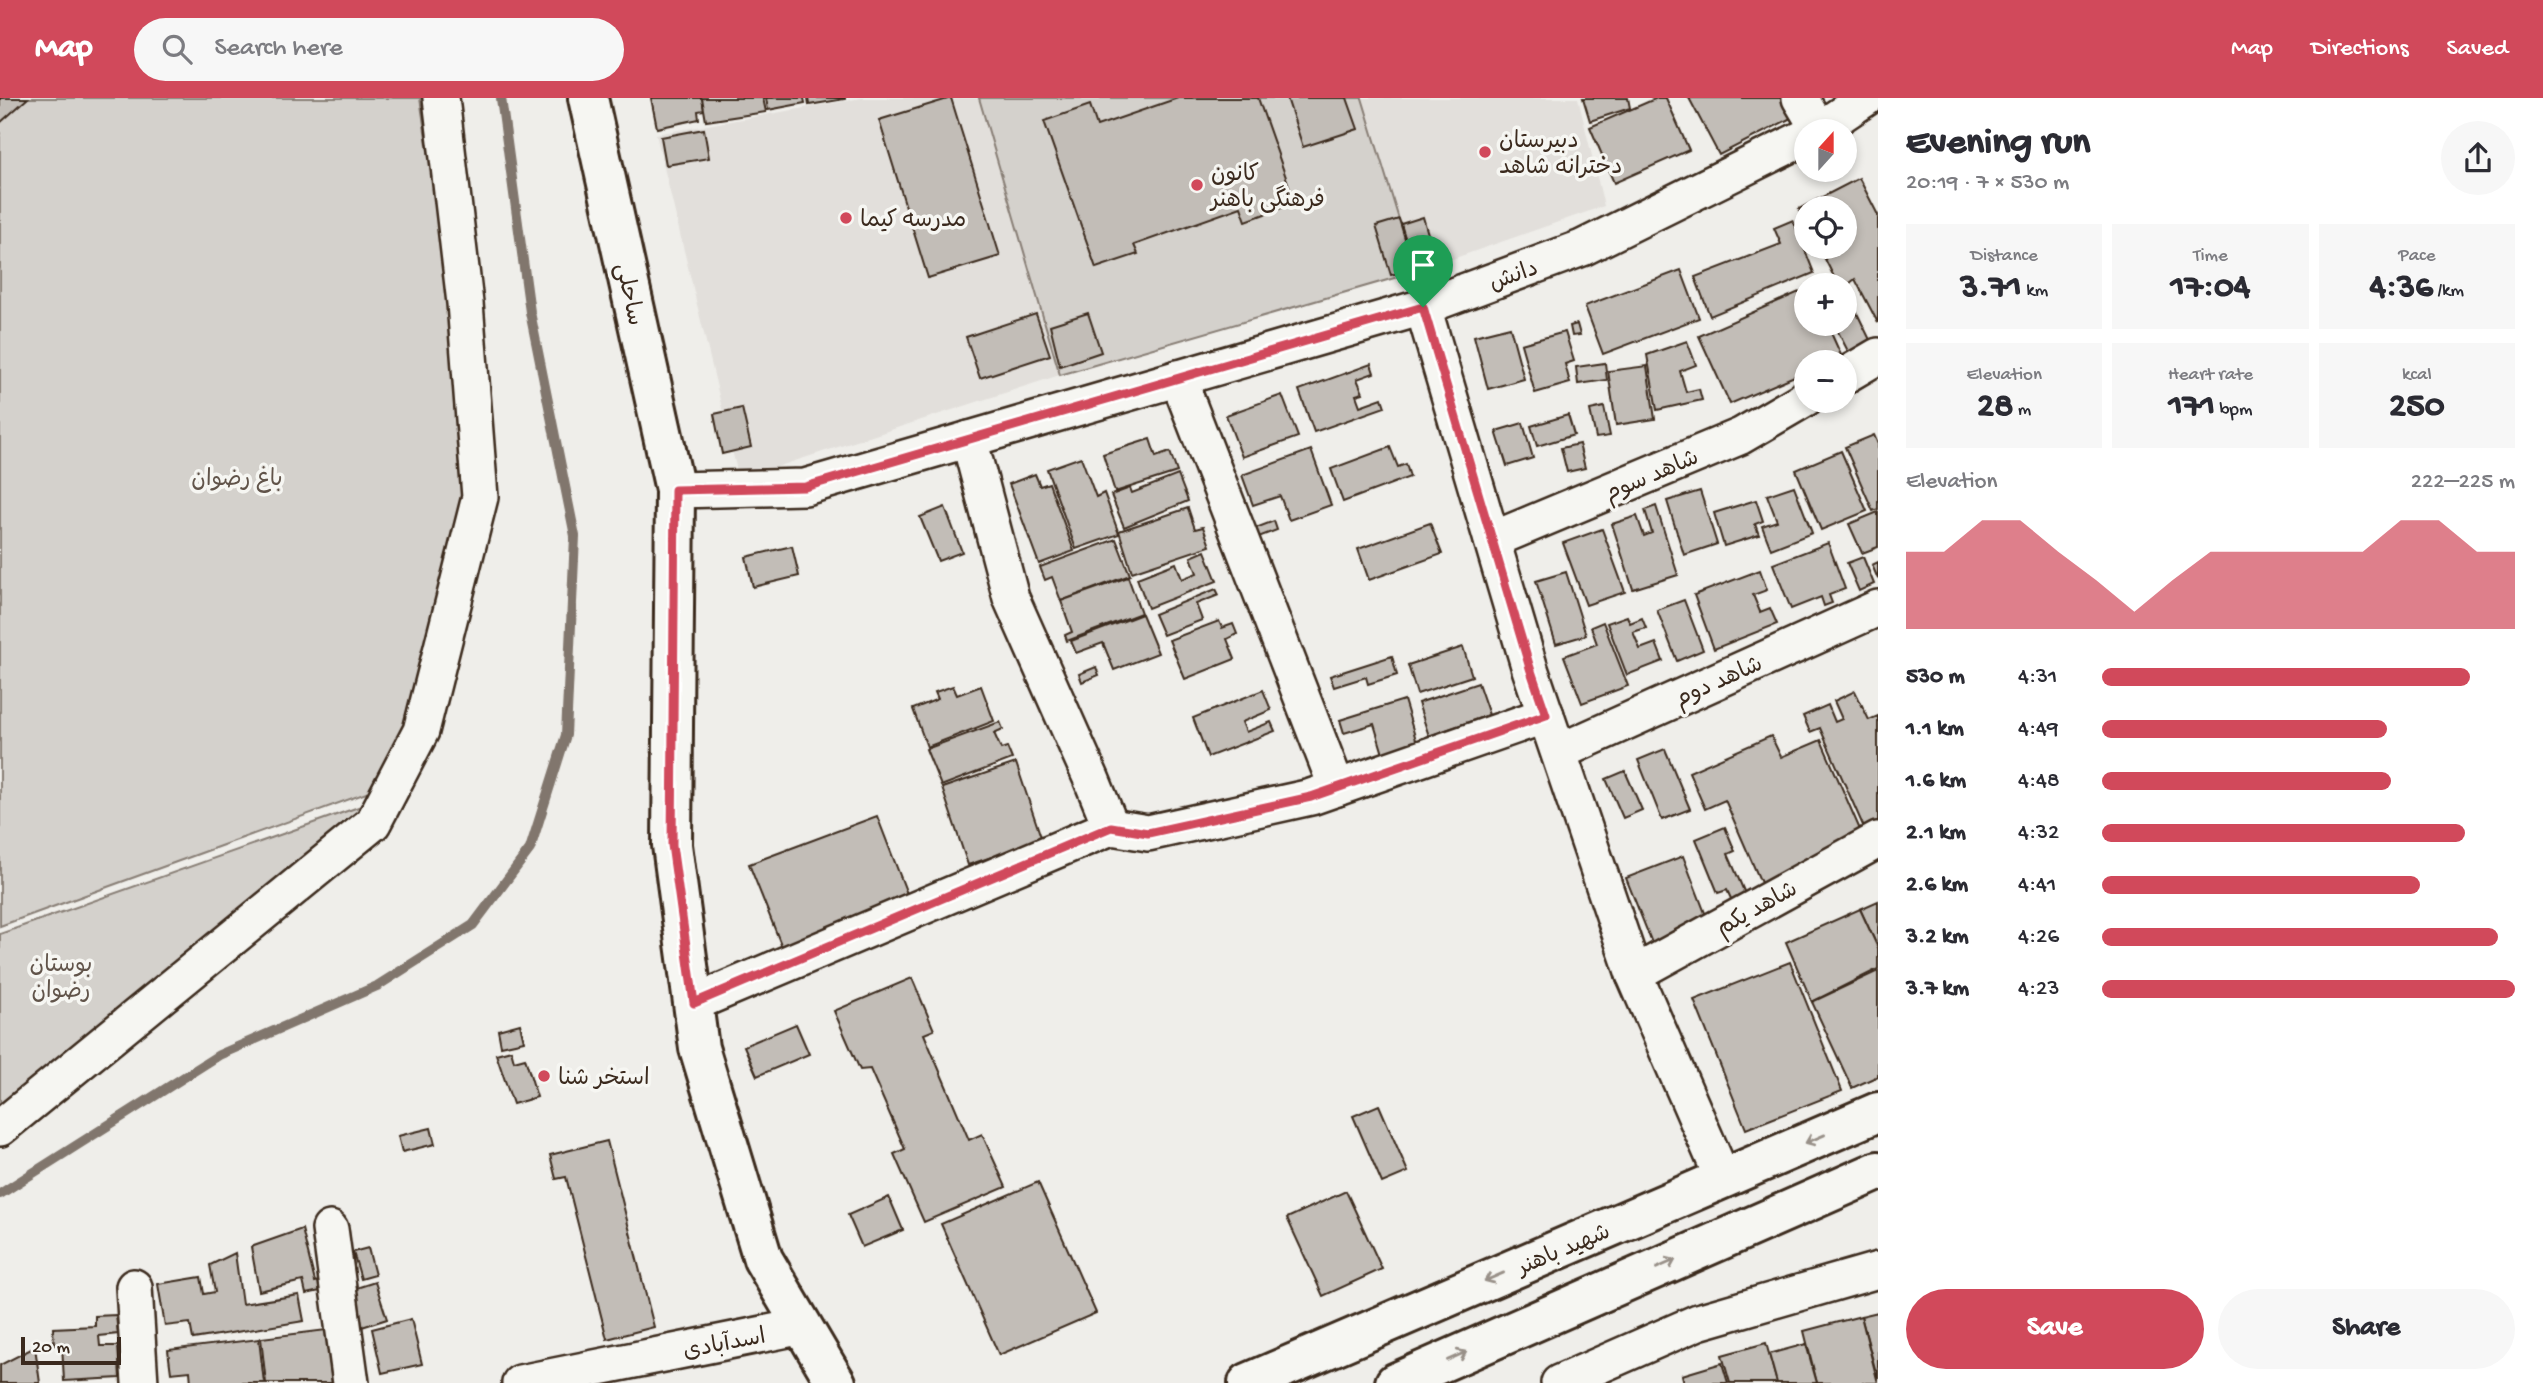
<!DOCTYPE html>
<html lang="en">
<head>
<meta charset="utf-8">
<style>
	body { margin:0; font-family:"Gochi Hand","Playpen Sans Arabic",sans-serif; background:#f7f7f7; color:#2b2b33; height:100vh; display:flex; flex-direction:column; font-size:26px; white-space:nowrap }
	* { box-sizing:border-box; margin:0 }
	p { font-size:23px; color:#7c7c81 }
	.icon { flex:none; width:38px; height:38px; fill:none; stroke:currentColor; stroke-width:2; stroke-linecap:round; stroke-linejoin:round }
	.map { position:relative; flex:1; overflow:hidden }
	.sheet { display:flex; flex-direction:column; background:#fff; width:665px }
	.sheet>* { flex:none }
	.needle { width:46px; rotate:21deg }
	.controls { position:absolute; left:1794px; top:21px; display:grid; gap:14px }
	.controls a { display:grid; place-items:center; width:63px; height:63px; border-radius:50%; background:#fff; box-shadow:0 4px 10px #0003; font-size:35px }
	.scale { position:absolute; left:21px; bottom:18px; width:100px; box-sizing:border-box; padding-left:7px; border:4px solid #3b2a1e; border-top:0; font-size:19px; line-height:24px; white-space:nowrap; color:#3b2a1e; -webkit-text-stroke:5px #f6f6f2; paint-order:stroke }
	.pin { position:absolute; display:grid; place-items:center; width:60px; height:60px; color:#fff; margin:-72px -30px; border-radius:50% 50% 50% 0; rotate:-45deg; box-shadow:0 0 7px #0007 }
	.pin .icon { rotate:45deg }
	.round { display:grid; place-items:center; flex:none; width:74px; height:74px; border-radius:37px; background:#f7f7f7 }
	.head { display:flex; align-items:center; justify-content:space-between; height:119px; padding:0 28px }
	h1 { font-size:38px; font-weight:800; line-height:52px }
	.stats { display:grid; grid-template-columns:repeat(3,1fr); gap:10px; height:119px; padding:7px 28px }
	.stats div { display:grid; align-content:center; border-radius:0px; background:#f7f7f7; text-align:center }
	.stats b { font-size:35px; font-weight:800 }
	.stats small { font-size:19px; font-weight:400 }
	.stats p { font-size:19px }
	.chart { height:196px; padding:14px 28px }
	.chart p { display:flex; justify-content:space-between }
	.chart svg { width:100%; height:126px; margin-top:7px; fill:#d1495b; opacity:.7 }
	.cta { display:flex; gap:14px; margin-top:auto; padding:14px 28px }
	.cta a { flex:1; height:80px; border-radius:42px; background:#d1495b; color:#fff; font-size:28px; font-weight:800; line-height:80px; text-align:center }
	.cta a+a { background:#f7f7f7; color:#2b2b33 }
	ul { padding:0 28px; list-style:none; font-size:23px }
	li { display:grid; grid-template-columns:112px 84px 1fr; align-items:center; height:52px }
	li i { height:18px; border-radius:9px; background:#d1495b }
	header { display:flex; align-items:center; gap:42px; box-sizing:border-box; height:98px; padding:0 35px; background:#d1495b; color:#fff }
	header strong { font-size:33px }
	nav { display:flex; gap:38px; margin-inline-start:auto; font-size:24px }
	.search { width:490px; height:63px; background:#f7f7f7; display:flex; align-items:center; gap:18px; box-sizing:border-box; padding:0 24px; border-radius:38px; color:#7c7c81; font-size:26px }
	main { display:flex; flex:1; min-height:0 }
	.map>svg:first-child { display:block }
</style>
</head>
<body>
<header>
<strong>Map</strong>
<div class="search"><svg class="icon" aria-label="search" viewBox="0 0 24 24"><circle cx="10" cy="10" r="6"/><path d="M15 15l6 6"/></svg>Search here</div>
<nav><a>Map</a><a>Directions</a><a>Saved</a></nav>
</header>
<main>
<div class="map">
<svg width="1878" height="1285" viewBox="0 0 1878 1285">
	<rect width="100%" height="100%" fill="#efeeea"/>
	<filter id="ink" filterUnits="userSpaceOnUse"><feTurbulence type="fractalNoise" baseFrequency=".0143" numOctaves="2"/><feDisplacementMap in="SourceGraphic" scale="14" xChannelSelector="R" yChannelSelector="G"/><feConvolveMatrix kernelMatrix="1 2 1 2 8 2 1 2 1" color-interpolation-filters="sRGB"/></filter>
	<g filter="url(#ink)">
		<!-- built -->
		<g fill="#e2dfdb">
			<polygon points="862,0 979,0 1041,204 1060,277 739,381 656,36"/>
			<polygon points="1362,0 1578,0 1604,108 1415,174"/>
		</g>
		<!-- green -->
		<g fill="#d4d1cc" stroke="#887e75" stroke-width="2">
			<polygon points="0,0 420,0 480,399 394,685 0,828"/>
			<polygon points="979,0 1362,0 1415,174 1060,277"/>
			<polygon points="367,706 0,1007 0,836"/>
		</g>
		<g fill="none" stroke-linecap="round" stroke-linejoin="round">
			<!-- stream -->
			<polyline stroke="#81766d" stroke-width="10" points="0,1096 219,957 377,888 473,827 530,751 566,637 575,438 530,214 501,0"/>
		</g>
		<!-- building -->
		<g fill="#c2bdb7" stroke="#3b2a1e" stroke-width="2">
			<polygon points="0,0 28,0 0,25"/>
			<polygon points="651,0 702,0 704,12 698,13 699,21 657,30"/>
			<polygon points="702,0 763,0 766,14 706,23"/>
			<polygon points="766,0 804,0 805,5 768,12"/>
			<polygon points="808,0 845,0 845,1 809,7"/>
			<polygon points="951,0 1000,158 928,180 879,22"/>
			<polygon points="1178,0 1258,0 1295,105 1246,123 1241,109 1134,147 1138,156 1096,170 1044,23 1090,7 1097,28"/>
			<polygon points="1287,0 1347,0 1358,31 1303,49"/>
			<polygon points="1583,0 1628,0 1630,10 1590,23"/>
			<polygon points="1657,0 1666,0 1689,52 1614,85 1590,29"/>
			<polygon points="1689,0 1781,0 1791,20 1719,57"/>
			<polygon points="704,31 709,60 666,67 661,39"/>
			<polygon points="1859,80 1878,117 1878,225 1855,181 1844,190 1844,187 1838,187 1819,149 1844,149 1844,110 1806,110 1806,124 1799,111"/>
			<polygon points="1423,119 1436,163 1414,170 1401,126"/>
			<polygon points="1399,121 1414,170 1391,177 1376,128"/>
			<polygon points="1793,122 1814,175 1710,218 1695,179 1781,146 1774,130"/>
			<polygon points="1681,172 1699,220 1603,256 1585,208"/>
			<polygon points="1806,191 1806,226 1827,226 1841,257 1825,264 1806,264 1806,273 1730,306 1699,238"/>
			<polygon points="1855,211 1873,248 1851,259 1834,226 1844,226 1844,213 1846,216"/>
			<polygon points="1088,215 1101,254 1060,268 1050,227"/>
			<polygon points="1036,216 1050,257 980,280 966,239"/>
			<polygon points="1577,226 1580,237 1572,238 1570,228"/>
			<polygon points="1510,229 1524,281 1488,291 1474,238"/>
			<polygon points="1565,234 1574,263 1565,266 1570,285 1535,295 1521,246"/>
			<polygon points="1687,243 1696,267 1680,273 1686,294 1699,291 1702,302 1657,312 1647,257"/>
			<polygon points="1605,265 1607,282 1578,286 1576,269"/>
			<polygon points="1371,266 1374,275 1357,281 1363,295 1356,297 1360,308 1382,300 1385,309 1314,334 1299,292"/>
			<polygon points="1647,268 1655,321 1616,327 1608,273"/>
			<polygon points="1282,297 1298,339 1242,359 1226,317"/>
			<polygon points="1604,309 1610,338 1596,340 1590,312"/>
			<polygon points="742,310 751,349 722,356 714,316"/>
			<polygon points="1568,317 1574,337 1537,348 1531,328"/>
			<polygon points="1523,325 1533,360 1507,368 1496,333"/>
			<polygon points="1874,337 1878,346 1878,411 1873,413 1845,349"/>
			<polygon points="1150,341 1156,359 1170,354 1177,374 1115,394 1103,356"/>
			<polygon points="1579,346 1585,370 1567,374 1561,350"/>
			<polygon points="1390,349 1398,369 1406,366 1410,379 1343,404 1331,371"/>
			<polygon points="1311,352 1331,407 1289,422 1280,398 1253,407 1242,377"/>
			<polygon points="1841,353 1867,413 1821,432 1796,372"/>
			<polygon points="1081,359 1096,399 1104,395 1119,436 1076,451 1047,371"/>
			<polygon points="1035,376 1040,388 1049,385 1074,453 1039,466 1009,386"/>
			<polygon points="1178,377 1188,403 1124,429 1111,397 1130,390 1132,395"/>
			<polygon points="1794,388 1812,435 1771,451 1762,428 1777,423 1767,397"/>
			<polygon points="1700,393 1717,446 1684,457 1667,403"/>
			<polygon points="1756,402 1763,423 1755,426 1759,437 1724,448 1714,415"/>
			<polygon points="1656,408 1678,477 1633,491 1612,426 1637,418 1644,438 1652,435 1645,412"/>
			<polygon points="945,409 962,454 938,463 920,419"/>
			<polygon points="1188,410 1195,431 1203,429 1210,448 1132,474 1119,433"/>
			<polygon points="1878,414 1878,449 1862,455 1849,426"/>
			<polygon points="1274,423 1277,432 1256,440 1253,431"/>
			<polygon points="1430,425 1442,456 1369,482 1358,451"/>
			<polygon points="1602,431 1625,494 1586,507 1563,445"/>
			<polygon points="1116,441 1130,477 1061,503 1052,479 1045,482 1040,469"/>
			<polygon points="1828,445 1845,491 1829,497 1832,505 1824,508 1821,499 1791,511 1773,466"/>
			<polygon points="792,448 799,478 753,489 746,459"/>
			<polygon points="1205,453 1217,483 1148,510 1137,480 1176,465 1182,481 1197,475 1191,459"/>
			<polygon points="1863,459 1874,486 1859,493 1847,465"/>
			<polygon points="1878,464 1878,481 1872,467"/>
			<polygon points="1760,472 1767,492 1753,497 1760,514 1770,510 1777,526 1714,551 1694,497"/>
			<polygon points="1566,474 1586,537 1556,546 1536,483"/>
			<polygon points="1128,479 1141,515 1067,543 1065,537 1072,534 1061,503"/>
			<polygon points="1216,491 1219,497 1196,506 1202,522 1163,537 1154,516"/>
			<polygon points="1684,502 1703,552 1677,563 1657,512"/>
			<polygon points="1142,516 1158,555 1114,572 1103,545 1076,555 1071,543"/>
			<polygon points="1627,518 1630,525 1642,520 1646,530 1633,534 1640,551 1656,545 1663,563 1627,577 1607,525"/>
			<polygon points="1219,523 1222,530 1233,526 1237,536 1227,541 1235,561 1185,581 1169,542"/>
			<polygon points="1603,524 1628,588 1582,605 1564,558 1597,546 1591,529"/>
			<polygon points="1463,549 1472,578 1417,596 1408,567"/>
			<polygon points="1392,558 1397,577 1368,586 1366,579 1334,589 1330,578"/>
			<polygon points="1096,569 1099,577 1082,584 1079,576"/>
			<polygon points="1478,585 1489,617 1429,638 1418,605"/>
			<polygon points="953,588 957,597 981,588 994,623 927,649 913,611 938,601 935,594"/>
			<polygon points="1263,592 1271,612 1242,624 1246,634 1271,624 1275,633 1208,659 1193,620"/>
			<polygon points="1855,593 1869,622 1878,618 1878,746 1872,748 1820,630 1810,634 1803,618 1828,607 1835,624 1842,621 1834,603"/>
			<polygon points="1404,602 1417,645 1383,656 1374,626 1344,635 1340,622"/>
			<polygon points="1000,624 1003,631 994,635 1001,651 1007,649 1012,661 941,688 926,651"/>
			<polygon points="1771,638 1781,659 1821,642 1871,757 1768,801 1725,702 1705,711 1689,674"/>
			<polygon points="1665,651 1690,711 1662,722 1638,662"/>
			<polygon points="1016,665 1042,742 968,767 942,690"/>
			<polygon points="1625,673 1642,712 1623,720 1606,681"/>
			<polygon points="877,718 909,801 782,849 749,766"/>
			<polygon points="1725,729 1735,753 1728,756 1746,798 1732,803 1727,792 1718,795 1696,741"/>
			<polygon points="1683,758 1710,828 1654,850 1626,780"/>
			<polygon points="1878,803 1878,850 1860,811"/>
			<polygon points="1860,811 1878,850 1878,871 1812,904 1786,844"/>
			<polygon points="1790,864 1842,993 1746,1031 1694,902"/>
			<polygon points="1878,873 1878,978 1852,990 1812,904"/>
			<polygon points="912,880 934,932 924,936 969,1042 982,1036 1006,1089 924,1124 894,1056 905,1051 870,971 860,972 834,913"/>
			<polygon points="520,926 524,943 501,948 498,932"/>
			<polygon points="796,926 809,956 757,978 744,948"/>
			<polygon points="511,952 514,963 525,960 537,999 513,1006 496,956"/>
			<polygon points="1379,1007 1408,1074 1382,1085 1353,1018"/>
			<polygon points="431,1030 435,1046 402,1054 398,1038"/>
			<polygon points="607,1043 654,1229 607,1241 566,1079 556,1081 550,1057"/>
			<polygon points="1038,1084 1096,1215 999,1257 941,1126"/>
			<polygon points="1346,1093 1382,1171 1323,1198 1287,1120"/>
			<polygon points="889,1099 903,1132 862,1149 848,1117"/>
			<polygon points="302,1131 315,1184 323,1182 325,1192 306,1196 303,1183 259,1193 251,1149"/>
			<polygon points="368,1150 375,1177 361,1181 353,1154"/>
			<polygon points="235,1155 242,1206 299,1197 304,1223 193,1241 190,1225 165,1228 158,1186 201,1179 204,1196 215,1194 210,1167"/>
			<polygon points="375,1184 387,1221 362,1229 350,1192"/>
			<polygon points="1878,1214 1878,1282 1861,1218"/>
			<polygon points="116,1217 118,1236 99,1238 100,1248 118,1248 120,1280 64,1283 62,1246 54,1247 53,1230 95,1228 95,1218"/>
			<polygon points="1861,1218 1878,1285 1817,1285 1804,1233"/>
			<polygon points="411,1221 422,1266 382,1275 372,1231"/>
			<polygon points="326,1232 332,1285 266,1285 261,1240"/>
			<polygon points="259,1241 264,1285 191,1285 190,1273 171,1275 168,1252"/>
			<polygon points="1766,1245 1777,1285 1730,1285 1722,1257"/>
			<polygon points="1806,1246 1817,1285 1777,1285 1769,1256"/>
			<polygon points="35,1249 40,1285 0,1285 0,1267"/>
			<polygon points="1722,1265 1728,1285 1684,1285 1682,1277"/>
		</g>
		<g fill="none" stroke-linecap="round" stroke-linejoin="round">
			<!-- minor casing -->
			<g stroke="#3b2a1e" stroke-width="40">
				<g id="minor">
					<polyline points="1800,0 1819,32"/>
					<polyline points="1817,33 1866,0"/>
					<polyline points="1423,209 1530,571 1634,876 1723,1081"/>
					<polyline points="1844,278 1878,258"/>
					<polyline points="1178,280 1337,690"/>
					<polyline points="969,341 1011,500 1091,680 1111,729"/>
					<polyline points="675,392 805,389 1423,209 1582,150 1806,39"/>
					<polyline points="1492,442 1741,338 1806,300"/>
					<polyline points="1559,654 1878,510"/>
					<polyline points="1634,876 1878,742"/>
					<polyline points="694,905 1111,729 1148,735 1311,699 1546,617"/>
					<polyline points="0,1030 373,725 421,633 480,399 465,205 441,0"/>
					<polyline points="330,1131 351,1285"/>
					<polyline points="134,1189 140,1285"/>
					<polyline points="520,1285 803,1228"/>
					<polyline points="1559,1285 1698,1224 1878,1172"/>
				</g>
			</g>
			<!-- tertiary casing -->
			<g stroke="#3b2a1e" stroke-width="44">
				<polyline id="tertiary" points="588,0 675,392 672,747 699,950 763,1161 836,1285"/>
			</g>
			<!-- secondary casing -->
			<g stroke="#3b2a1e" stroke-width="44">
				<g id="secondary">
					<polyline points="1248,1285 1878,1014"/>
					<polyline points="1395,1285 1878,1073"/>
				</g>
			</g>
			<!-- minor -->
			<use href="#minor" stroke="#f6f6f2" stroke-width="35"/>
			<!-- tertiary -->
			<use href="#tertiary" stroke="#f6f6f2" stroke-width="38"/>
			<!-- secondary -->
			<use href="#secondary" stroke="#f6f6f2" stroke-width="38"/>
		</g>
		<!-- one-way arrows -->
		<defs><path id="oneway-shaft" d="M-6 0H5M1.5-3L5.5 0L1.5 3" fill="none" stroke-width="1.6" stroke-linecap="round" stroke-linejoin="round" transform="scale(1.75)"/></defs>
		<g stroke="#989088">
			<use href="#oneway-shaft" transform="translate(1815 1041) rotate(157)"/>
			<use href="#oneway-shaft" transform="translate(1666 1166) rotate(-24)"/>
			<use href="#oneway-shaft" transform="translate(1494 1179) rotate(157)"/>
			<use href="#oneway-shaft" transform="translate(1457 1258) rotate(-24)"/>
		</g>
	</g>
	<g fill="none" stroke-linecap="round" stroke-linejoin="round" filter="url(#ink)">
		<!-- route casing -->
		<g stroke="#fff" stroke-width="14">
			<polygon id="route" points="1423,209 1530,570 1546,617 1311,699 1148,735 1111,729 694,905 672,747 675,392 805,389"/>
		</g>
		<!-- route -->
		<use href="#route" stroke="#d1495b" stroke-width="9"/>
	</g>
	<!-- markers -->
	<g fill="#d1495b" stroke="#f6f6f2" stroke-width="2.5">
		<circle cx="1485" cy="54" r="7"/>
		<circle cx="1197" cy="87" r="7"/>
		<circle cx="846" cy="120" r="7"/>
		<circle cx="544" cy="978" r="7"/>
	</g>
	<g text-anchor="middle" stroke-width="7" stroke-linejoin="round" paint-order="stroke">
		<!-- poi labels -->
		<g font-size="23" fill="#3b2a1e" stroke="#f6f6f2" text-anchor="start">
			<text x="1499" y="49">دبیرستان<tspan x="1499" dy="26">دخترانه شاهد</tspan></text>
			<text x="1211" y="82">کانون<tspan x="1211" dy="26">فرهنگی باهنر</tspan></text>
			<text x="860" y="128">مدرسه کیما</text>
			<text x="558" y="986">استخر شنا</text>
		</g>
		<!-- street labels -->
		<g font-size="23" fill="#3b2a1e" stroke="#f6f6f2">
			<text transform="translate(1513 176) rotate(-20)" y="8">دانش</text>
			<text transform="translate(631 196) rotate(78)" y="8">ساحلی</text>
			<text transform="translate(1651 376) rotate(-23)" y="8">شاهد سوم</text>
			<text transform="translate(1718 582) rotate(-24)" y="8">شاهد دوم</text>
			<text transform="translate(1756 809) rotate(-29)" y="8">شاهد یکم</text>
			<text transform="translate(1563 1150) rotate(-23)" y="8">شهید باهنر</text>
			<text transform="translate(724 1244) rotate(-11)" y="8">اسدآبادی</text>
		</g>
		<!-- park labels -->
		<g font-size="23" fill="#61544a" stroke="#f6f6f2">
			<text x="237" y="387">باغ رضوان</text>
			<text x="61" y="873">بوستان<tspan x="61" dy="26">رضوان</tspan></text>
		</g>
	</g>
</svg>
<div class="controls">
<a><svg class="needle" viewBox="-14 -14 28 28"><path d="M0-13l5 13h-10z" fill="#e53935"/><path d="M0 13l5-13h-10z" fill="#7c7c81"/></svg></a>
<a><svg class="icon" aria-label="locate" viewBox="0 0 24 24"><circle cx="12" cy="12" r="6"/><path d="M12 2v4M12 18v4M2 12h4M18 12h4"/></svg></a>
<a>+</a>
<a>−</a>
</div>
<div class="scale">20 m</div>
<div class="pin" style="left:1423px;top:209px;background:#1e9e55"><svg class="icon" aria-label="arrive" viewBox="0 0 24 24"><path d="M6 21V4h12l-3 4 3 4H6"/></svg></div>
</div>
<section class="sheet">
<div class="head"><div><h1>Evening run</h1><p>20:19 · 7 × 530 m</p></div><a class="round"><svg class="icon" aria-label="share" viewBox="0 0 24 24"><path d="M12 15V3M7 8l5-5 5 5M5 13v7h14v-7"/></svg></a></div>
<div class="stats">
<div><p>Distance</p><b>3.71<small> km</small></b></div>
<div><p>Time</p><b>17:04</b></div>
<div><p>Pace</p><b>4:36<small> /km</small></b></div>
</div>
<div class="stats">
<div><p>Elevation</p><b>28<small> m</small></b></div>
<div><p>Heart rate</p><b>171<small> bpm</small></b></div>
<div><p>kcal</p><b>250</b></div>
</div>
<div class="chart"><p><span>Elevation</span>222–225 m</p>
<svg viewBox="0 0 160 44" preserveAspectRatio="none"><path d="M0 44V17L10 17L20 6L30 6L40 17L50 27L60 38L70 27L80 17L90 17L100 17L110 17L120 17L130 6L140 6L150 17L160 17V44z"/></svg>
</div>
<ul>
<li><b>530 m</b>4:31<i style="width:89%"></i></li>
<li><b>1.1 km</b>4:49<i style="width:69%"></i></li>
<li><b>1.6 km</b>4:48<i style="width:70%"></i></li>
<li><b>2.1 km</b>4:32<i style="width:88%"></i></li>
<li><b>2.6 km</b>4:41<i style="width:77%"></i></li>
<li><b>3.2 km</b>4:26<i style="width:96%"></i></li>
<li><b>3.7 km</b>4:23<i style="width:100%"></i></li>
</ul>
<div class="cta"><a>Save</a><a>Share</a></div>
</section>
</main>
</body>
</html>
